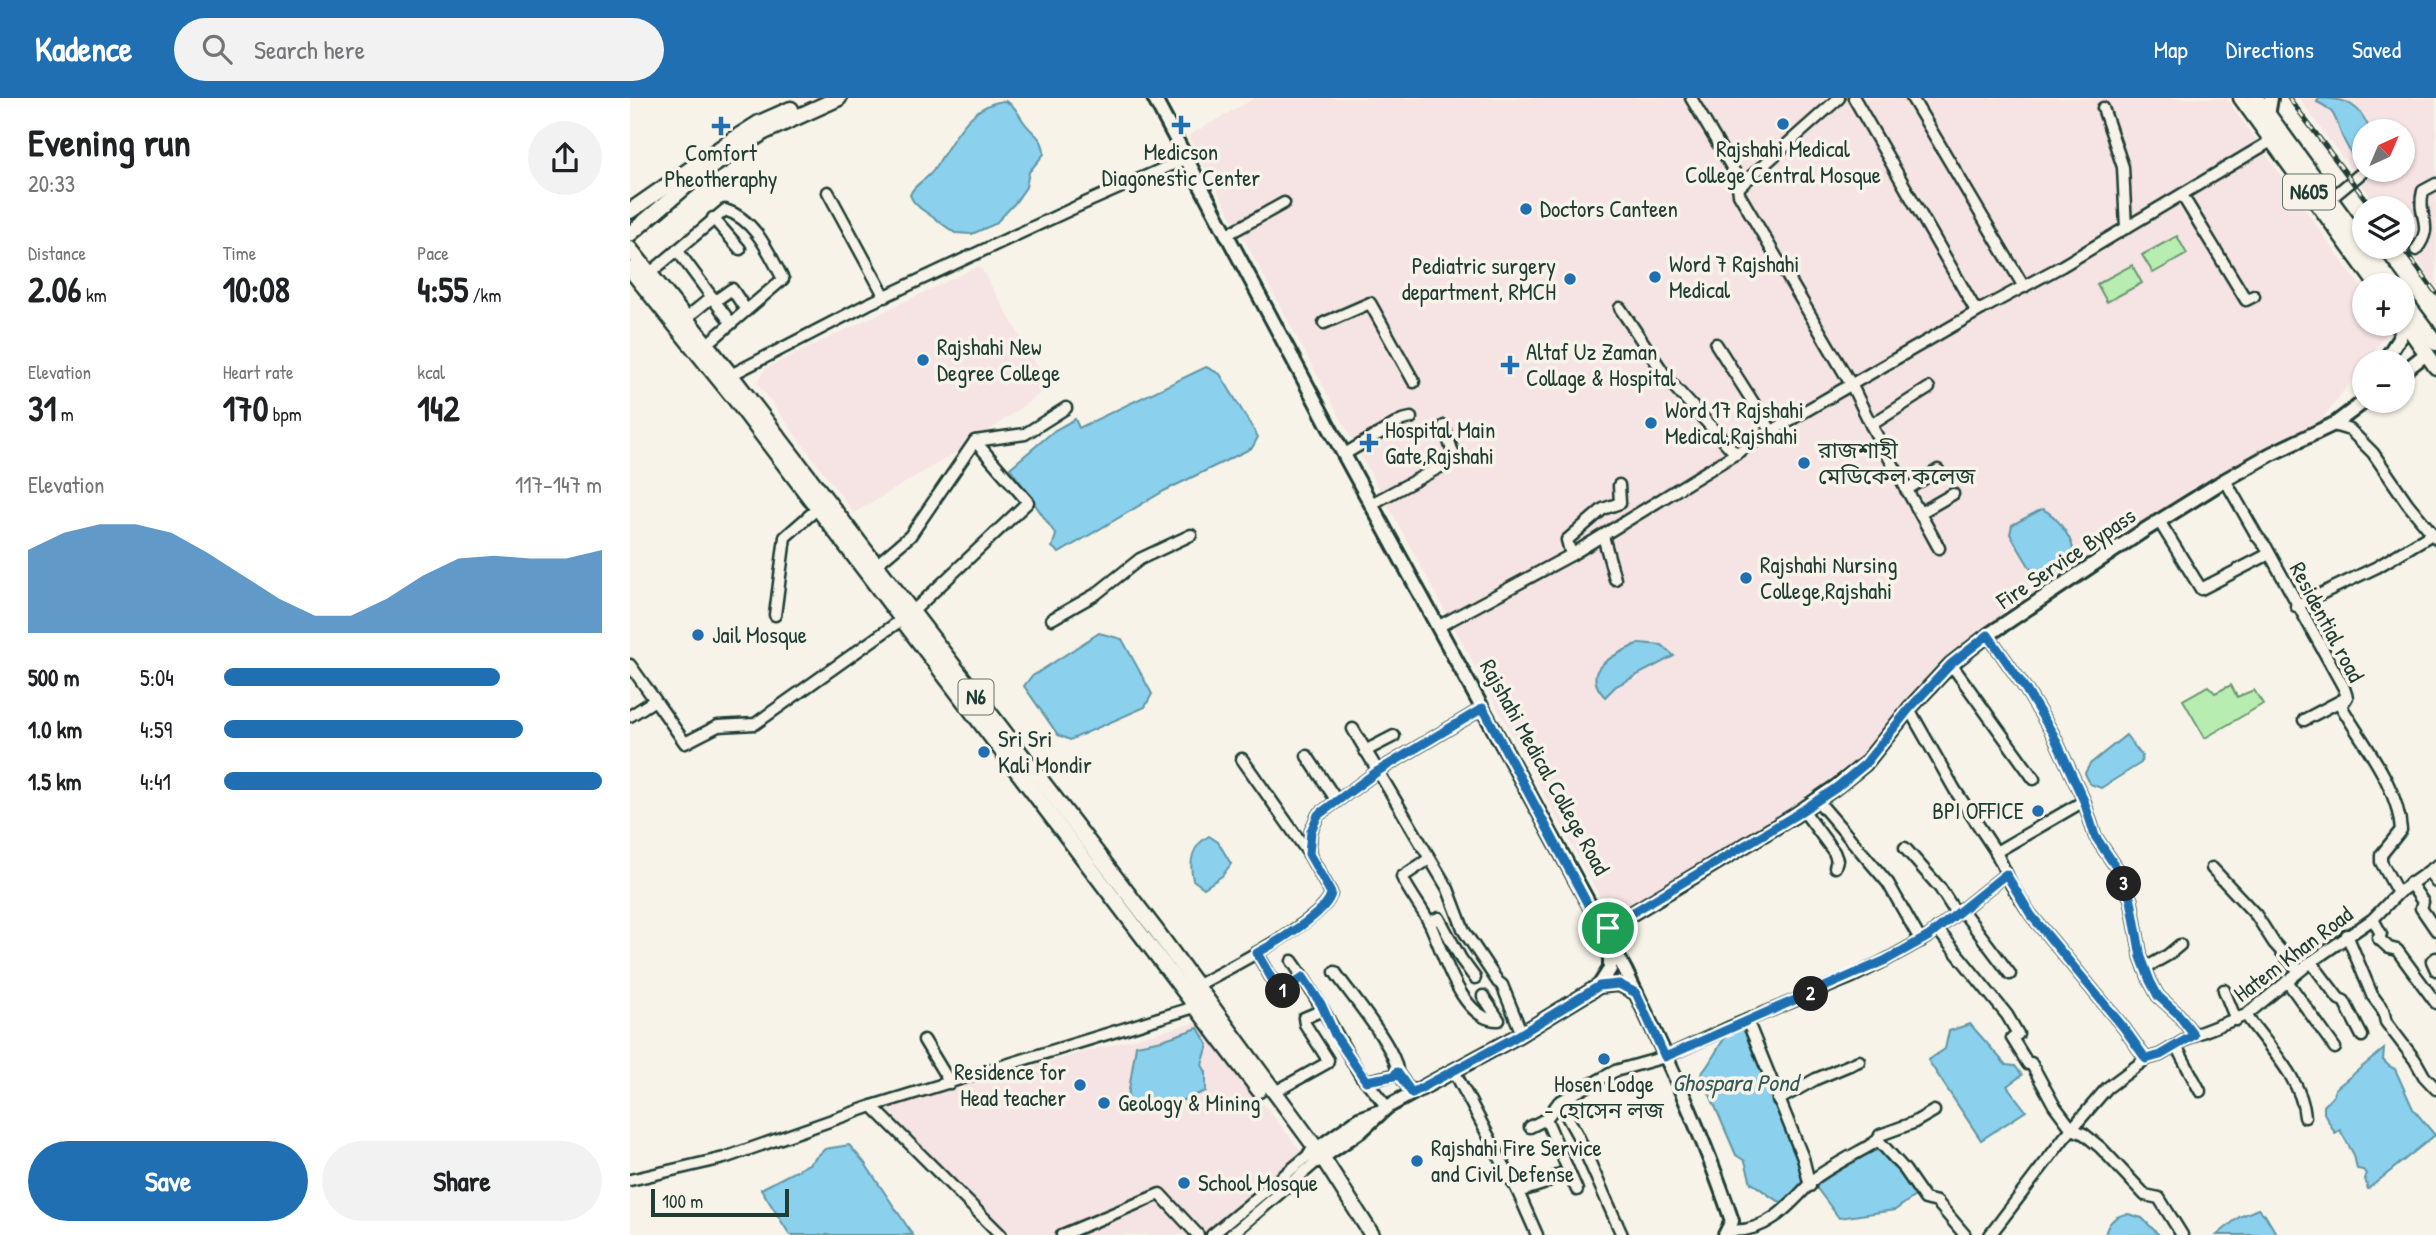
<!DOCTYPE html>
<html lang="en">
<head>
<meta charset="utf-8">
<style>
	body { margin:0; font-family:"Patrick Hand","Noto Sans Bengali",sans-serif; background:#f2f2f2; color:#202124; height:100vh; display:flex; flex-direction:column; font-size:26px; white-space:nowrap }
	* { box-sizing:border-box; margin:0 }
	p { font-size:23px; color:#757577 }
	.icon { flex:none; width:38px; height:38px; fill:none; stroke:currentColor; stroke-width:2; stroke-linecap:round; stroke-linejoin:round }
	.map { position:relative; flex:1; overflow:hidden }
	.panel { display:flex; flex-direction:column; background:#fff; width:630px }
	.panel>* { flex:none }
	.needle { width:46px; rotate:44deg }
	.controls { position:absolute; left:1722px; top:21px; display:grid; gap:14px }
	.controls a { display:grid; place-items:center; width:63px; height:63px; border-radius:50%; background:#fff; box-shadow:0 2px 5px #0004; font-size:35px }
	.scale { position:absolute; left:21px; bottom:18px; width:138px; box-sizing:border-box; padding-left:7px; border:4px solid #1f3d34; border-top:0; font-size:19px; line-height:24px; white-space:nowrap; color:#1f3d34; -webkit-text-stroke:5px #f7f3e8; paint-order:stroke }
	.pin { position:absolute; display:grid; place-items:center; width:60px; height:60px; color:#fff; margin:-30px; border:4px solid #fff; border-radius:50%; box-shadow:0 2px 7px #0007 }
	.km { position:absolute; width:35px; height:35px; margin:-18px; border-radius:50%; background:#222; color:#fff; font-size:19px; line-height:35px; text-align:center }
	.round { display:grid; place-items:center; flex:none; width:74px; height:74px; border-radius:37px; background:#f2f2f2 }
	.head { display:flex; align-items:center; justify-content:space-between; height:119px; padding:0 28px }
	h1 { font-size:38px; font-weight:800; line-height:52px }
	.figures { display:grid; grid-template-columns:repeat(3,1fr); gap:10px; height:119px; padding:7px 28px }
	.figures div { display:grid; align-content:center }
	.figures b { font-size:35px; font-weight:800 }
	.figures small { font-size:19px; font-weight:400 }
	.figures p { font-size:19px }
	.chart { height:196px; padding:14px 28px }
	.chart p { display:flex; justify-content:space-between }
	.chart svg { width:100%; height:126px; margin-top:7px; fill:#1f6fb2; opacity:.7 }
	.button { display:flex; gap:14px; margin-top:auto; padding:14px 28px }
	.button a { flex:1; height:80px; border-radius:42px; background:#1f6fb2; color:#fff; font-size:28px; font-weight:800; line-height:80px; text-align:center }
	.button a+a { background:#f2f2f2; color:#202124 }
	ul { padding:0 28px; list-style:none; font-size:23px }
	li { display:grid; grid-template-columns:112px 84px 1fr; align-items:center; height:52px }
	li i { height:18px; border-radius:9px; background:#1f6fb2 }
	header { display:flex; align-items:center; gap:42px; box-sizing:border-box; height:98px; padding:0 35px; background:#1f6fb2; color:#fff }
	header strong { font-size:33px }
	nav { display:flex; gap:38px; margin-inline-start:auto; font-size:24px }
	.search { width:490px; height:63px; background:#f2f2f2; display:flex; align-items:center; gap:18px; box-sizing:border-box; padding:0 24px; border-radius:38px; color:#757577; font-size:26px }
	main { display:flex; flex:1; min-height:0 }
	.map>svg:first-child { display:block }
</style>
</head>
<body>
<header>
<strong>Kadence</strong>
<div class="search"><svg class="icon" aria-label="search" viewBox="0 0 24 24"><circle cx="10" cy="10" r="6"/><path d="M15 15l6 6"/></svg>Search here</div>
<nav><a>Map</a><a>Directions</a><a>Saved</a></nav>
</header>
<main>
<section class="panel">
<div class="head"><div><h1>Evening run</h1><p>20:33</p></div><a class="round"><svg class="icon" aria-label="share" viewBox="0 0 24 24"><path d="M12 15V3M7 8l5-5 5 5M5 13v7h14v-7"/></svg></a></div>
<div class="figures">
<div><p>Distance</p><b>2.06<small> km</small></b></div>
<div><p>Time</p><b>10:08</b></div>
<div><p>Pace</p><b>4:55<small> /km</small></b></div>
</div>
<div class="figures">
<div><p>Elevation</p><b>31<small> m</small></b></div>
<div><p>Heart rate</p><b>170<small> bpm</small></b></div>
<div><p>kcal</p><b>142</b></div>
</div>
<div class="chart"><p><span>Elevation</span>117–147 m</p>
<svg viewBox="0 0 160 44" preserveAspectRatio="none"><path d="M0 44V15L10 9L20 6L30 6L40 9L50 16L60 24L70 32L80 38L90 38L100 32L110 24L120 18L130 17L140 18L150 18L160 15V44z"/></svg>
</div>
<ul>
<li><b>500 m</b>5:04<i style="width:73%"></i></li>
<li><b>1.0 km</b>4:59<i style="width:79%"></i></li>
<li><b>1.5 km</b>4:41<i style="width:100%"></i></li>
</ul>
<div class="button"><a>Save</a><a>Share</a></div>
</section>
<div class="map">
<svg width="1806" height="1137" viewBox="0 0 1806 1137">
	<rect width="100%" height="100%" fill="#f7f3e8"/>
	<filter id="ink" filterUnits="userSpaceOnUse"><feTurbulence type="fractalNoise" baseFrequency=".0143" numOctaves="2"/><feDisplacementMap in="SourceGraphic" scale="14" xChannelSelector="R" yChannelSelector="G"/><feConvolveMatrix kernelMatrix="1 2 1 2 8 2 1 2 1" color-interpolation-filters="sRGB"/></filter>
	<g filter="url(#ink)">
		<!-- built -->
		<g fill="#f6e3e3" fill-rule="evenodd">
			<polygon points="625,0 1596,0 1734,194 1734,226 1755,226 1756,236 1694,319 1531,411 1371,519 1321,557 1216,675 1108,748 988,817 977,812 558,38"/>
			<path d="M1669,0H1806V188L1773,142V110H1749ZM1734,33H1773V72H1734Z"/>
			<polygon points="347,169 352,172 419,289 345,343 224,415 127,285 136,270"/>
			<polygon points="568,924 683,1068 614,1137 372,1137 248,1009"/>
		</g>
		<!-- green -->
		<g fill="#b7edb0" stroke="#6b9572" stroke-width="2">
			<polygon points="1547,138 1557,156 1523,175 1512,157"/>
			<polygon points="1502,167 1512,185 1477,204 1467,186"/>
			<polygon points="1601,587 1607,599 1624,592 1633,606 1575,640 1553,602 1578,588 1585,595"/>
		</g>
		<!-- water -->
		<g fill="#8bd0ed" stroke="#6095a3" stroke-width="2">
			<path d="M1689,0C1716,0 1731,7 1740,33H1734V62L1723,59C1719,51 1713,42 1710,33C1705,18 1703,11 1687,4Z"/>
			<path d="M375,3C386,8 387,15 394,24C402,36 414,39 414,56L399,74L396,89L385,105L365,126L342,136L325,135L290,110L283,103L280,97C284,86 295,83 302,74C321,48 337,6 375,3Z"/>
			<polygon points="576,269 590,276 628,339 622,350 534,393 429,455 422,449 426,437 380,370 425,332 445,321 449,330"/>
			<path d="M1412,411C1427,417 1448,446 1443,463L1408,483L1384,443L1380,436L1382,427Z"/>
			<polygon points="469,535 492,541 522,596 515,609 440,642 428,637 394,588 401,579"/>
			<path d="M1009,545L1032,547L1044,558L986,588L975,599C947,570 986,557 1009,545Z"/>
			<polygon points="1496,637 1512,658 1511,665 1471,690 1460,686 1455,675 1460,666"/>
			<path d="M579,738L588,744L601,766L592,778L574,790L563,782C559,764 561,748 579,738Z"/>
			<polygon points="1340,926 1376,967 1385,968 1392,977 1377,988 1396,1013 1351,1042 1298,962 1315,951 1319,933"/>
			<path d="M1106,929L1113,930L1172,1074L1175,1086L1152,1104C1141,1102 1132,1090 1121,1085L1115,1063L1106,1057L1071,976C1085,961 1089,941 1106,929Z"/>
			<polygon points="568,930 578,947 572,967 576,974 576,993 543,1006 503,1015 498,1013 498,998 506,947 532,942"/>
			<polygon points="1754,951 1753,962 1759,968 1765,971 1783,1011 1805,1037 1738,1091 1735,1081 1736,1076 1733,1072 1727,1071 1724,1057 1710,1032 1705,1035 1694,1015 1694,1008 1704,997 1705,991"/>
			<polygon points="219,1047 234,1064 283,1137 160,1137 131,1091 179,1066 195,1051"/>
			<path d="M1253,1050L1285,1098L1265,1112L1209,1120L1186,1089C1203,1068 1228,1059 1253,1050Z"/>
			<polygon points="1628,1111 1635,1117 1647,1137 1587,1137 1609,1119"/>
			<path d="M1498,1116L1512,1120L1529,1137H1475C1478,1124 1485,1117 1498,1116Z"/>
		</g>
		<g fill="none" stroke-linecap="round" stroke-linejoin="round">
			<!-- minor casing -->
			<g stroke="#1f3d34" stroke-width="15">
				<g id="minor">
					<polyline points="1061,0 1107,78 1109,96 1222,288 1241,327 1309,450"/>
					<polyline points="1224,0 1345,211 1352,211"/>
					<polyline points="1282,0 1394,189"/>
					<polyline points="1473,10 1493,69 1496,130"/>
					<polyline points="1108,90 1209,0"/>
					<polyline points="198,94 255,199"/>
					<polyline points="1552,97 1616,202 1624,198"/>
					<polyline points="1699,102 1735,72"/>
					<polyline points="83,120 110,151"/>
					<polyline points="600,135 654,105"/>
					<polyline points="47,152 101,225"/>
					<path d="M1786,152C1806,125 1786,120 1793,93L1806,86"/>
					<path d="M19,176L95,112C125,121 139,155 153,181L76,247"/>
					<polyline points="85,203 102,191 116,212"/>
					<polyline points="990,210 1039,283 1106,356"/>
					<polyline points="55,221 82,199"/>
					<polyline points="694,225 740,205 784,284"/>
					<polyline points="1086,246 1142,334"/>
					<polyline points="97,279 238,206 446,109 555,61"/>
					<polyline points="1241,327 1299,290"/>
					<polyline points="1703,327 1720,332 1743,355 1778,406 1806,440"/>
					<polyline points="718,354 772,322 781,320"/>
					<path d="M1595,382L1627,438L1636,449L1714,590L1717,599L1711,608C1733,646 1768,687 1771,732L1751,757V764L1768,795"/>
					<polyline points="1276,392 1308,372"/>
					<polyline points="745,404 825,361 814,328"/>
					<polyline points="1290,415 1323,396"/>
					<polyline points="1529,423 1571,491 1639,456"/>
					<polyline points="973,438 985,481"/>
					<polyline points="941,457 937,442 973,411 990,405 989,387"/>
					<polyline points="246,467 280,438 345,343 395,336 436,310"/>
					<polyline points="1666,508 1747,469 1802,436"/>
					<polyline points="145,517 155,439 188,410"/>
					<polyline points="422,521 466,496 510,461 561,437"/>
					<polyline points="813,526 941,457 1165,319 1352,211 1432,168 1641,43"/>
					<polyline points="1358,537 1395,590 1423,636 1454,703 1465,738 1488,772 1501,802 1511,859 1520,883 1528,898 1548,916 1564,937"/>
					<polyline points="1321,566 1404,681"/>
					<polyline points="0,567 25,602"/>
					<polyline points="1279,611 1325,692 1366,754 1382,788 1401,817 1494,930 1516,961"/>
					<polyline points="0,618 25,602 55,645 88,628 125,626 281,515 398,404 345,343"/>
					<polyline points="1674,622 1714,601"/>
					<polyline points="723,631 818,791 834,833 868,884 872,887 892,936"/>
					<polyline points="735,653 764,638"/>
					<polyline points="677,658 707,703"/>
					<polyline points="1187,702 1258,785 1291,843"/>
					<polyline points="1173,712 1204,754 1207,762 1205,769"/>
					<polyline points="1275,750 1310,790 1326,815"/>
					<polyline points="1366,754 1454,703"/>
					<polyline points="679,756 681,733 688,717 748,673 853,610"/>
					<path d="M799,761L772,779C780,796 792,810 800,826C813,853 831,924 869,922L853,898"/>
					<polyline points="1582,770 1626,817 1644,845 1669,873"/>
					<polyline points="1799,773 1806,784"/>
					<polyline points="1780,785 1793,804 1791,810 1806,832"/>
					<polyline points="1331,811 1380,876"/>
					<polyline points="1743,821 1751,836 1748,840 1759,850 1767,852 1806,905"/>
					<polyline points="799,824 809,820 831,861 845,880"/>
					<polyline points="1307,831 1377,917 1388,936 1382,940 1398,966 1401,965 1424,1007 1442,1031 1454,1036 1471,1050 1515,1097 1529,1100 1552,1137"/>
					<polyline points="1717,837 1742,897 1753,912 1756,924 1785,962 1794,978 1806,991"/>
					<polyline points="627,855 650,895 673,879"/>
					<polyline points="1806,860 1802,863 1806,872"/>
					<path d="M662,863C688,899 707,939 731,978L736,983L764,977L767,974C768,952 719,895 705,874"/>
					<polyline points="1681,864 1709,901 1714,903 1732,938"/>
					<polyline points="1515,870 1538,857 1550,847"/>
					<polyline points="1657,883 1705,950"/>
					<path d="M566,888C591,874 698,821 701,795L679,756L612,661"/>
					<polyline points="1594,892 1606,922"/>
					<path d="M1616,917C1637,948 1672,980 1675,1019"/>
					<polyline points="1117,922 1173,1060 1180,1088"/>
					<polyline points="294,942 320,985"/>
					<polyline points="1546,948 1570,993"/>
					<polyline points="824,973 888,1094 907,1137"/>
					<polyline points="767,974 782,995"/>
					<polyline points="736,983 757,1009"/>
					<polyline points="643,995 697,965 698,962 675,926 674,920 693,912"/>
					<polyline points="1148,1002 1186,981 1229,963"/>
					<polyline points="929,1004 948,1038 992,1137"/>
					<polyline points="242,1008 371,1137"/>
					<polyline points="916,1021 947,1092"/>
					<polyline points="900,1029 916,1021 929,1004 985,973 1035,959 1098,930 1222,879 1256,862 1299,838 1376,776"/>
					<polyline points="1248,1042 1275,1072 1295,1101 1307,1104 1335,1137"/>
					<polyline points="0,1082 94,1060 242,1008 568,908"/>
					<polyline points="888,1094 913,1086 930,1076"/>
					<path d="M1099,1132C1135,1137 1161,1106 1183,1082C1191,1074 1227,1055 1239,1048L1248,1042L1250,1037L1283,1025L1304,1013"/>
					<polyline points="432,1137 530,1096 568,1137"/>
					<polyline points="582,1137 680,1056"/>
					<polyline points="601,1137 687,1063"/>
					<polyline points="1360,1137 1434,1040 1477,990 1516,961 1530,957 1564,937 1616,917 1681,864 1743,821 1768,795 1806,768"/>
				</g>
			</g>
			<!-- major casing -->
			<g stroke="#1f3d34" stroke-width="18">
				<g id="major">
					<path d="M524,0L705,340L995,872C1034,953 1074,1038 1102,1123L1095,1137"/>
					<polyline points="1638,18 1641,0"/>
					<polyline points="1754,264 1770,239 1772,226"/>
					<polyline points="1773,274 1796,256"/>
					<polyline points="973,833 1164,718 1206,689 1235,666 1279,611 1321,566 1358,537 1510,435 1595,382 1641,356 1706,325 1735,303"/>
					<polyline points="969,888 989,886 1006,895"/>
					<polyline points="680,1056 729,1021 748,1014"/>
					<polyline points="687,1063 733,1031 757,1009 884,940 969,888 980,871 980,849"/>
				</g>
			</g>
			<!-- highway casing -->
			<g stroke="#1f3d34" stroke-width="19">
				<g id="highway">
					<polyline points="1611,0 1747,187"/>
					<polyline points="1626,0 1763,187"/>
					<polyline points="0,113 102,42 129,25 161,11"/>
					<polyline points="0,136 69,77 134,34 209,0"/>
					<polyline points="0,151 100,276 525,831 691,1057 742,1137"/>
					<polyline points="0,171 105,301 629,992"/>
					<polyline points="1773,201 1806,245"/>
					<polyline points="1773,222 1806,269"/>
				</g>
			</g>
			<!-- minor -->
			<use href="#minor" stroke="#f7f3e8" stroke-width="10"/>
			<!-- major -->
			<use href="#major" stroke="#f7f3e8" stroke-width="12"/>
			<!-- highway -->
			<use href="#highway" stroke="#f7f3e8" stroke-width="14"/>
			<!-- rail casing -->
			<g stroke="#1f3d34" stroke-width="5">
				<g id="rail">
					<polyline points="1659,0 1742,110"/>
					<polyline points="1772,149 1806,195"/>
				</g>
			</g>
			<!-- rail -->
			<use href="#rail" stroke="#f7f3e8" stroke-width="2.5" stroke-dasharray="8" stroke-linecap="butt"/>
		</g>
	</g>
	<g fill="none" stroke-linecap="round" stroke-linejoin="round" filter="url(#ink)">
		<!-- route casing -->
		<g stroke="#fff" stroke-width="14">
			<path id="route" d="M1358,537L1395,590L1423,636L1454,703L1465,738L1488,772L1501,802L1511,859L1520,883L1528,898L1548,916L1564,937L1530,957L1516,961L1494,930L1401,817L1376,776L1299,838L1256,862L1035,959L1006,895L989,886L969,888L884,940L782,995L767,974L764,978L736,983L705,937L691,906L673,879L650,895L627,855C644,846 699,814 701,795L679,756L681,733L688,717L748,673L853,610L972,833L1164,718L1206,690L1235,666L1279,611L1321,566Z"/>
		</g>
		<!-- route -->
		<use href="#route" stroke="#1f6fb2" stroke-width="9"/>
	</g>
	<!-- markers -->
	<g fill="#1f6fb2" stroke="#f7f3e8" stroke-width="2.5">
		<circle cx="1153" cy="26" r="7"/>
		<path d="M547.5 16.5h7v7h7v7h-7v7h-7v-7h-7v-7h7z"/>
		<path d="M87.5 17.5h7v7h7v7h-7v7h-7v-7h-7v-7h7z"/>
		<circle cx="896" cy="111" r="7"/>
		<circle cx="1025" cy="179" r="7"/>
		<circle cx="940" cy="181" r="7"/>
		<circle cx="293" cy="262" r="7"/>
		<path d="M876.5 256.5h7v7h7v7h-7v7h-7v-7h-7v-7h7z"/>
		<circle cx="1021" cy="325" r="7"/>
		<path d="M735.5 334.5h7v7h7v7h-7v7h-7v-7h-7v-7h7z"/>
		<circle cx="1174" cy="365" r="7"/>
		<circle cx="1116" cy="480" r="7"/>
		<circle cx="68" cy="537" r="7"/>
		<circle cx="354" cy="654" r="7"/>
		<circle cx="1408" cy="713" r="7"/>
		<circle cx="974" cy="961" r="7"/>
		<circle cx="450" cy="987" r="7"/>
		<circle cx="474" cy="1005" r="7"/>
		<circle cx="787" cy="1063" r="7"/>
		<circle cx="554" cy="1085" r="7"/>
	</g>
	<g text-anchor="middle" stroke-width="7" stroke-linejoin="round" paint-order="stroke">
		<!-- shield labels -->
		<g fill="#f7f3e8" stroke="#60746a" stroke-width="2">
			<rect x="1653" y="76.5" width="52" height="35" rx="5"/>
			<rect x="328.5" y="581.5" width="35" height="35" rx="5"/>
		</g>
		<g font-size="21" font-weight="bold" fill="#1f3d34">
			<text x="1679" y="101">N605</text>
			<text x="346" y="606">N6</text>
		</g>
		<!-- poi labels -->
		<g font-size="23" fill="#1f3d34" stroke="#f7f3e8" text-anchor="start">
			<text x="1153" y="59" text-anchor="middle">Rajshahi Medical<tspan x="1153" dy="26">College Central Mosque</tspan></text>
			<text x="551" y="62" text-anchor="middle">Medicson<tspan x="551" dy="26">Diagonestic Center</tspan></text>
			<text x="91" y="63" text-anchor="middle">Comfort<tspan x="91" dy="26">Pheotheraphy</tspan></text>
			<text x="910" y="119">Doctors Canteen</text>
			<text x="1039" y="174">Word 7 Rajshahi<tspan x="1039" dy="26">Medical</tspan></text>
			<text x="926" y="176" text-anchor="end">Pediatric surgery<tspan x="926" dy="26">department, RMCH</tspan></text>
			<text x="307" y="257">Rajshahi New<tspan x="307" dy="26">Degree College</tspan></text>
			<text x="896" y="262">Altaf Uz Zaman<tspan x="896" dy="26">Collage &amp; Hospital</tspan></text>
			<text x="1035" y="320">Word 17 Rajshahi<tspan x="1035" dy="26">Medical,Rajshahi</tspan></text>
			<text x="755" y="340">Hospital Main<tspan x="755" dy="26">Gate,Rajshahi</tspan></text>
			<text x="1188" y="360">রাজশাহী<tspan x="1188" dy="26">মেডিকেল কলেজ</tspan></text>
			<text x="1130" y="475">Rajshahi Nursing<tspan x="1130" dy="26">College,Rajshahi</tspan></text>
			<text x="82" y="545">Jail Mosque</text>
			<text x="368" y="649">Sri Sri<tspan x="368" dy="26">Kali Mondir</tspan></text>
			<text x="1394" y="721" text-anchor="end">BPI OFFICE</text>
			<text x="436" y="982" text-anchor="end">Residence for<tspan x="436" dy="26">Head teacher</tspan></text>
			<text x="974" y="994" text-anchor="middle">Hosen Lodge<tspan x="974" dy="26">- হোসেন লজ</tspan></text>
			<text x="488" y="1013">Geology &amp; Mining</text>
			<text x="801" y="1058">Rajshahi Fire Service<tspan x="801" dy="26">and Civil Defense</tspan></text>
			<text x="568" y="1093">School Mosque</text>
		</g>
		<!-- street labels -->
		<g font-size="23" fill="#1f3d34" stroke="#f7f3e8">
			<text transform="translate(1436 460) rotate(-34)" y="8">Fire Service Bypass</text>
			<text transform="translate(1697 524) rotate(62)" y="8">Residential road</text>
			<text transform="translate(915 669) rotate(61)" y="8">Rajshahi Medical College Road</text>
			<text transform="translate(1663 856) rotate(-37)" y="8">Hatem Khan Road</text>
		</g>
		<!-- water labels -->
		<g font-size="24" font-style="italic" fill="#355a59" stroke="#f7f3e8">
			<text x="1105" y="993">Ghospara Pond</text>
		</g>
	</g>
</svg>
<div class="controls">
<a><svg class="needle" viewBox="-14 -14 28 28"><path d="M0-13l5 13h-10z" fill="#e53935"/><path d="M0 13l5-13h-10z" fill="#757577"/></svg></a>
<a><svg class="icon" aria-label="layers" viewBox="0 0 24 24"><path d="M12 4l9 5-9 5-9-5zM3 14l9 5 9-5"/></svg></a>
<a>+</a>
<a>−</a>
</div>
<div class="scale">100 m</div>
<div class="pin" style="left:978px;top:830px;background:#1e9e55"><svg class="icon" aria-label="arrive" viewBox="0 0 24 24"><path d="M6 21V4h12l-3 4 3 4H6"/></svg></div>
<b class="km" style="left:653px;top:893px">1</b>
<b class="km" style="left:1181px;top:896px">2</b>
<b class="km" style="left:1494px;top:786px">3</b>
</div>
</main>
</body>
</html>
